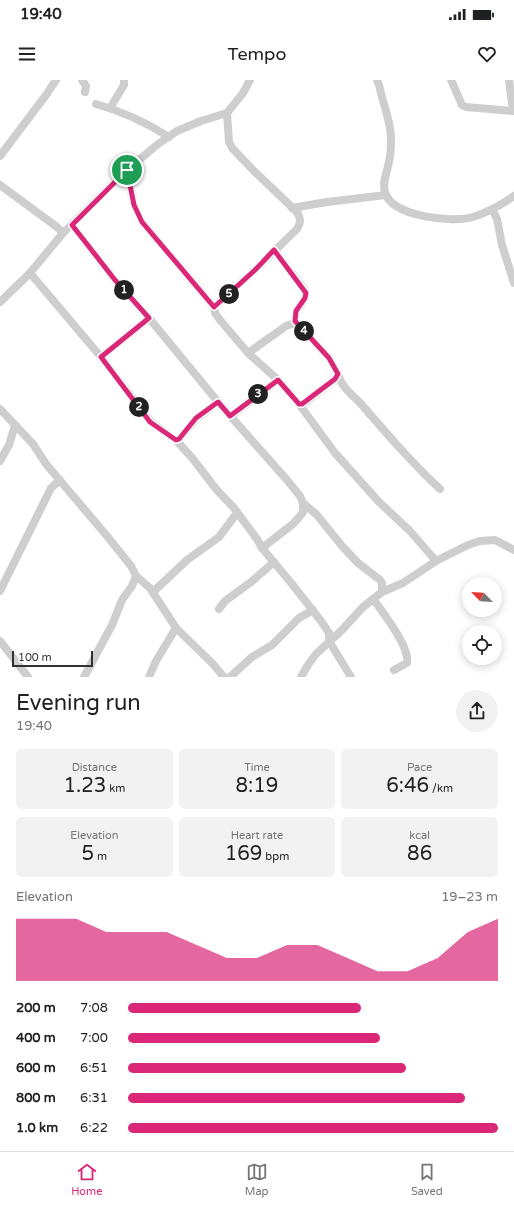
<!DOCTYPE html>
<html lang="en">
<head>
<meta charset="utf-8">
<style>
	body { margin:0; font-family:"Varela Round",sans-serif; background:#f2f2f2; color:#202124; height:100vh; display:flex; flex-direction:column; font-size:15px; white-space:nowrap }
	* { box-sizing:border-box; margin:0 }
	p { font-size:13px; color:#757577 }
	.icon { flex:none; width:22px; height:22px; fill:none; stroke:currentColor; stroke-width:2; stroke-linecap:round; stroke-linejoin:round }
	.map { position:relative; height:597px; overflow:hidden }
	.panel { display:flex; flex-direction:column; background:#fff; flex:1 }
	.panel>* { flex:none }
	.needle { width:26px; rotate:295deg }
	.fabs { position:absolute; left:462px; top:497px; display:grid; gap:8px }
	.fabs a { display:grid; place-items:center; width:40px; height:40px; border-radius:50%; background:#fff; box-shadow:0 2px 10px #0003; font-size:20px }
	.scale { position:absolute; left:12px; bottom:10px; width:81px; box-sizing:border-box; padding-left:4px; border:2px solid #313131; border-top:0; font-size:11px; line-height:14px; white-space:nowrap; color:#313131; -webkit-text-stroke:3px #fff; paint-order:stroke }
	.pin { position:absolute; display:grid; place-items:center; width:34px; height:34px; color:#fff; margin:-17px; border:2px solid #fff; border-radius:50%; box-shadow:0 1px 4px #0007 }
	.km { position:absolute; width:20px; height:20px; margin:-10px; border-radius:50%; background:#222; color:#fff; font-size:11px; line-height:20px; text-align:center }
	.round { display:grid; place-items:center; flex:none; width:42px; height:42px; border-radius:21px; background:#f2f2f2 }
	.overview { display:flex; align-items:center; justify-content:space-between; height:68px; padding:0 16px }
	h1 { font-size:22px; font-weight:600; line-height:30px }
	.stats { display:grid; grid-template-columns:repeat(3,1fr); gap:6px; height:68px; padding:4px 16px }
	.stats div { display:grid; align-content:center; border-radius:6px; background:#f2f2f2; text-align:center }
	.stats b { font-size:20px; font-weight:600 }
	.stats small { font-size:11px; font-weight:400 }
	.stats p { font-size:11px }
	.chart { height:112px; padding:8px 16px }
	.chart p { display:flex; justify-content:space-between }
	.chart svg { width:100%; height:72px; margin-top:4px; fill:#db2777; opacity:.7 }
	ul { padding:0 16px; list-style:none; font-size:13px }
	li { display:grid; grid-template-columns:64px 48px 1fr; align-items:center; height:30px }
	li i { height:10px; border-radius:5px; background:#db2777 }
	.status { display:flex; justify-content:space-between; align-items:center; height:28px; padding:0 20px; background:#fff; direction:ltr }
	.status svg { height:11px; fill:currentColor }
	header { display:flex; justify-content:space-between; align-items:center; height:52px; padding:0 16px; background:#fff; font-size:18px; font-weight:600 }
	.tab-bar { display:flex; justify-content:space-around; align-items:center; height:56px; border-top:1px solid #e0e0e0; background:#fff; font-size:11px; color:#757577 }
	.tab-bar a { display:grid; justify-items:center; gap:2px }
	.tab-bar .active { color:#db2777 }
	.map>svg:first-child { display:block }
</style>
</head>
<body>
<div class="status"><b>19:40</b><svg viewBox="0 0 49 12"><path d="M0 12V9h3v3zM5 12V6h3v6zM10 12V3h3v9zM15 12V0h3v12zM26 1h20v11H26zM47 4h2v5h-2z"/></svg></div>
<header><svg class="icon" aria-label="menu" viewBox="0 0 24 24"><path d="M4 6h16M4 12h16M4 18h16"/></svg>Tempo<svg class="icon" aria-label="heart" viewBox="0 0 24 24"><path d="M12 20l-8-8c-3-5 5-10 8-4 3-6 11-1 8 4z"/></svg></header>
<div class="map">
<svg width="514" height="597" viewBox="0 0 514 597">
	<rect width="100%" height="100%" fill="#fff"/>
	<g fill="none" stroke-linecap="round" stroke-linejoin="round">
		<!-- minor -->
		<g stroke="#cecece" stroke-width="8">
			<polyline points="82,0 86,6 85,12"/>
			<path d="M377,0L379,5C383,24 392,44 391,64C391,70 390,77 389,82C387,92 382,103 385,112C391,137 453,143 473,137C488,132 501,125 514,116"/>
			<polyline points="451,0 462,25 466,27 514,31"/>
			<polyline points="509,0 513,31"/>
			<path d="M96,24C121,31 147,43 169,57"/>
			<polyline points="110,28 124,5 124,0"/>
			<polyline points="0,76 46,15 56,0"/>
			<polyline points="127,90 134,125 142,142 214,227 215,233 220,240 248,273 278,300 299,324 335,373 379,422 410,451 436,481"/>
			<polyline points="0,105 57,147 63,153"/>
			<polyline points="292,128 327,122 386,115"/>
			<polyline points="492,129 497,139 502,165 514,203"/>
			<polyline points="72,145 115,200 149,238 218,322 287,400 300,416 303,423 303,432 301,435 293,444 262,468"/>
			<polyline points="30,193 101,277 151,342 176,360 193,379 216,409 234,428 257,459 262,468 292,504 321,541 329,553 329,561 351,597"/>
			<polyline points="0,222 30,193 63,153 127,90 158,64 177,51 201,41 227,33 243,13 250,0"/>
			<path d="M214,227L255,190L297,149C301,142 301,139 297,132L256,93L232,68L229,62L227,33"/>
			<polyline points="295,241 329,278 338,294 335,299 306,322 302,324 299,324"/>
			<polyline points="248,273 286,246 292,244 295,241 296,231 301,225 306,215 304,209 274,170"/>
			<polyline points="101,277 149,238"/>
			<path d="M338,294C341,307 353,315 362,325C387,354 412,383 440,409"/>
			<polyline points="0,329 33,364 46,384 107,456 131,486 136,496 150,508 176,548 212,583 224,597"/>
			<polyline points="231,336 278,300"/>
			<polyline points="176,360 179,359 197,338 218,322"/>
			<polyline points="0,381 9,365 15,345"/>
			<polyline points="303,423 317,435 342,466 358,483 380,500 382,503 382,512"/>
			<polyline points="0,511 51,408 60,400"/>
			<polyline points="153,512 187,480 219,457 237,433"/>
			<path d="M374,520C383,533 410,567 407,583L394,590"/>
			<polyline points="219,529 225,521 251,502 274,482"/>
			<polyline points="0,561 28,597"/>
			<polyline points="84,597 112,545 122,520 132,506 136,496"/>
			<polyline points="149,597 156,581 176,548"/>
			<polyline points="230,597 252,577 272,565 299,538 313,530"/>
			<polyline points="301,597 308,585 316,574 342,550 363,527 382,512 403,503 436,481 468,465 480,461 495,460 514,470"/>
		</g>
	</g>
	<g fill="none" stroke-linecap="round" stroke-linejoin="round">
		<!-- route casing -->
		<g stroke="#fff" stroke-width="8">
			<polygon id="route" points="127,90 134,125 142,142 214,227 255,190 274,170 306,213 305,218 296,231 295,241 329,278 338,294 335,299 302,324 299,324 278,300 230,336 218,322 196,338 179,359 176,360 150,342 101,277 149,238 115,200 72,145"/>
		</g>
		<!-- route -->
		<use href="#route" stroke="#db2777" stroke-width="5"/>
	</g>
</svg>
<div class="fabs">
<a><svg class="needle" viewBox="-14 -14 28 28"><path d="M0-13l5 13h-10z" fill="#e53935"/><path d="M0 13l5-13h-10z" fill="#757577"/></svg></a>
<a><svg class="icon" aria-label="locate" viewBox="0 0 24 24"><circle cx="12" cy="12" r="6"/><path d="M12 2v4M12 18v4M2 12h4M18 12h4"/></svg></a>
</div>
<div class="scale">100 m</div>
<div class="pin" style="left:127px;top:90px;background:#1e9e55"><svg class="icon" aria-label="arrive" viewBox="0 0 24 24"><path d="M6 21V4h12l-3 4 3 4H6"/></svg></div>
<b class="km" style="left:124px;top:210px">1</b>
<b class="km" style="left:139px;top:327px">2</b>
<b class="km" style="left:258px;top:314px">3</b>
<b class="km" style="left:304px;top:251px">4</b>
<b class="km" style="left:229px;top:214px">5</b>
</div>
<section class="panel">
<div class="overview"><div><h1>Evening run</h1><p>19:40</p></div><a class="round"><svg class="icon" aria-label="share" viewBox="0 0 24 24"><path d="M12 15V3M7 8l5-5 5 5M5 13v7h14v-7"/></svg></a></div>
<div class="stats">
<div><p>Distance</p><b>1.23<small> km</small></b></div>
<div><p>Time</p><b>8:19</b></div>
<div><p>Pace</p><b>6:46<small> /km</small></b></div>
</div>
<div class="stats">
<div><p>Elevation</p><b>5<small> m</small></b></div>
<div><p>Heart rate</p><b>169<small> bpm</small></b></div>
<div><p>kcal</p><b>86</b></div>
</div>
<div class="chart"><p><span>Elevation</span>19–23 m</p>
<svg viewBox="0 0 160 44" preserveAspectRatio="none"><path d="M0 44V6L10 6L20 6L30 14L40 14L50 14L60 22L70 30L80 30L90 22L100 22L110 30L120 38L130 38L140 30L150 14L160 6V44z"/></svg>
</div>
<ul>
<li><b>200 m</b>7:08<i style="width:63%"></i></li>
<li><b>400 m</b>7:00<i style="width:68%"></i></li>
<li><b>600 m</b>6:51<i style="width:75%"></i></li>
<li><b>800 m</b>6:31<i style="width:91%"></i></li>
<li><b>1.0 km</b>6:22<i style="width:100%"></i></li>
</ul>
</section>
<nav class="tab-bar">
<a class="active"><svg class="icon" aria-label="home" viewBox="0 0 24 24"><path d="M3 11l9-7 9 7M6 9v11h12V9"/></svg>Home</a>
<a><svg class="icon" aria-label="map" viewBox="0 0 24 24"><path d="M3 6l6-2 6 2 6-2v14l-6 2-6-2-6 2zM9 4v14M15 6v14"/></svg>Map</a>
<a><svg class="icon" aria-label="saved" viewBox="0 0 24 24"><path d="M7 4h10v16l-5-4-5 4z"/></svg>Saved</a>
</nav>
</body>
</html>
